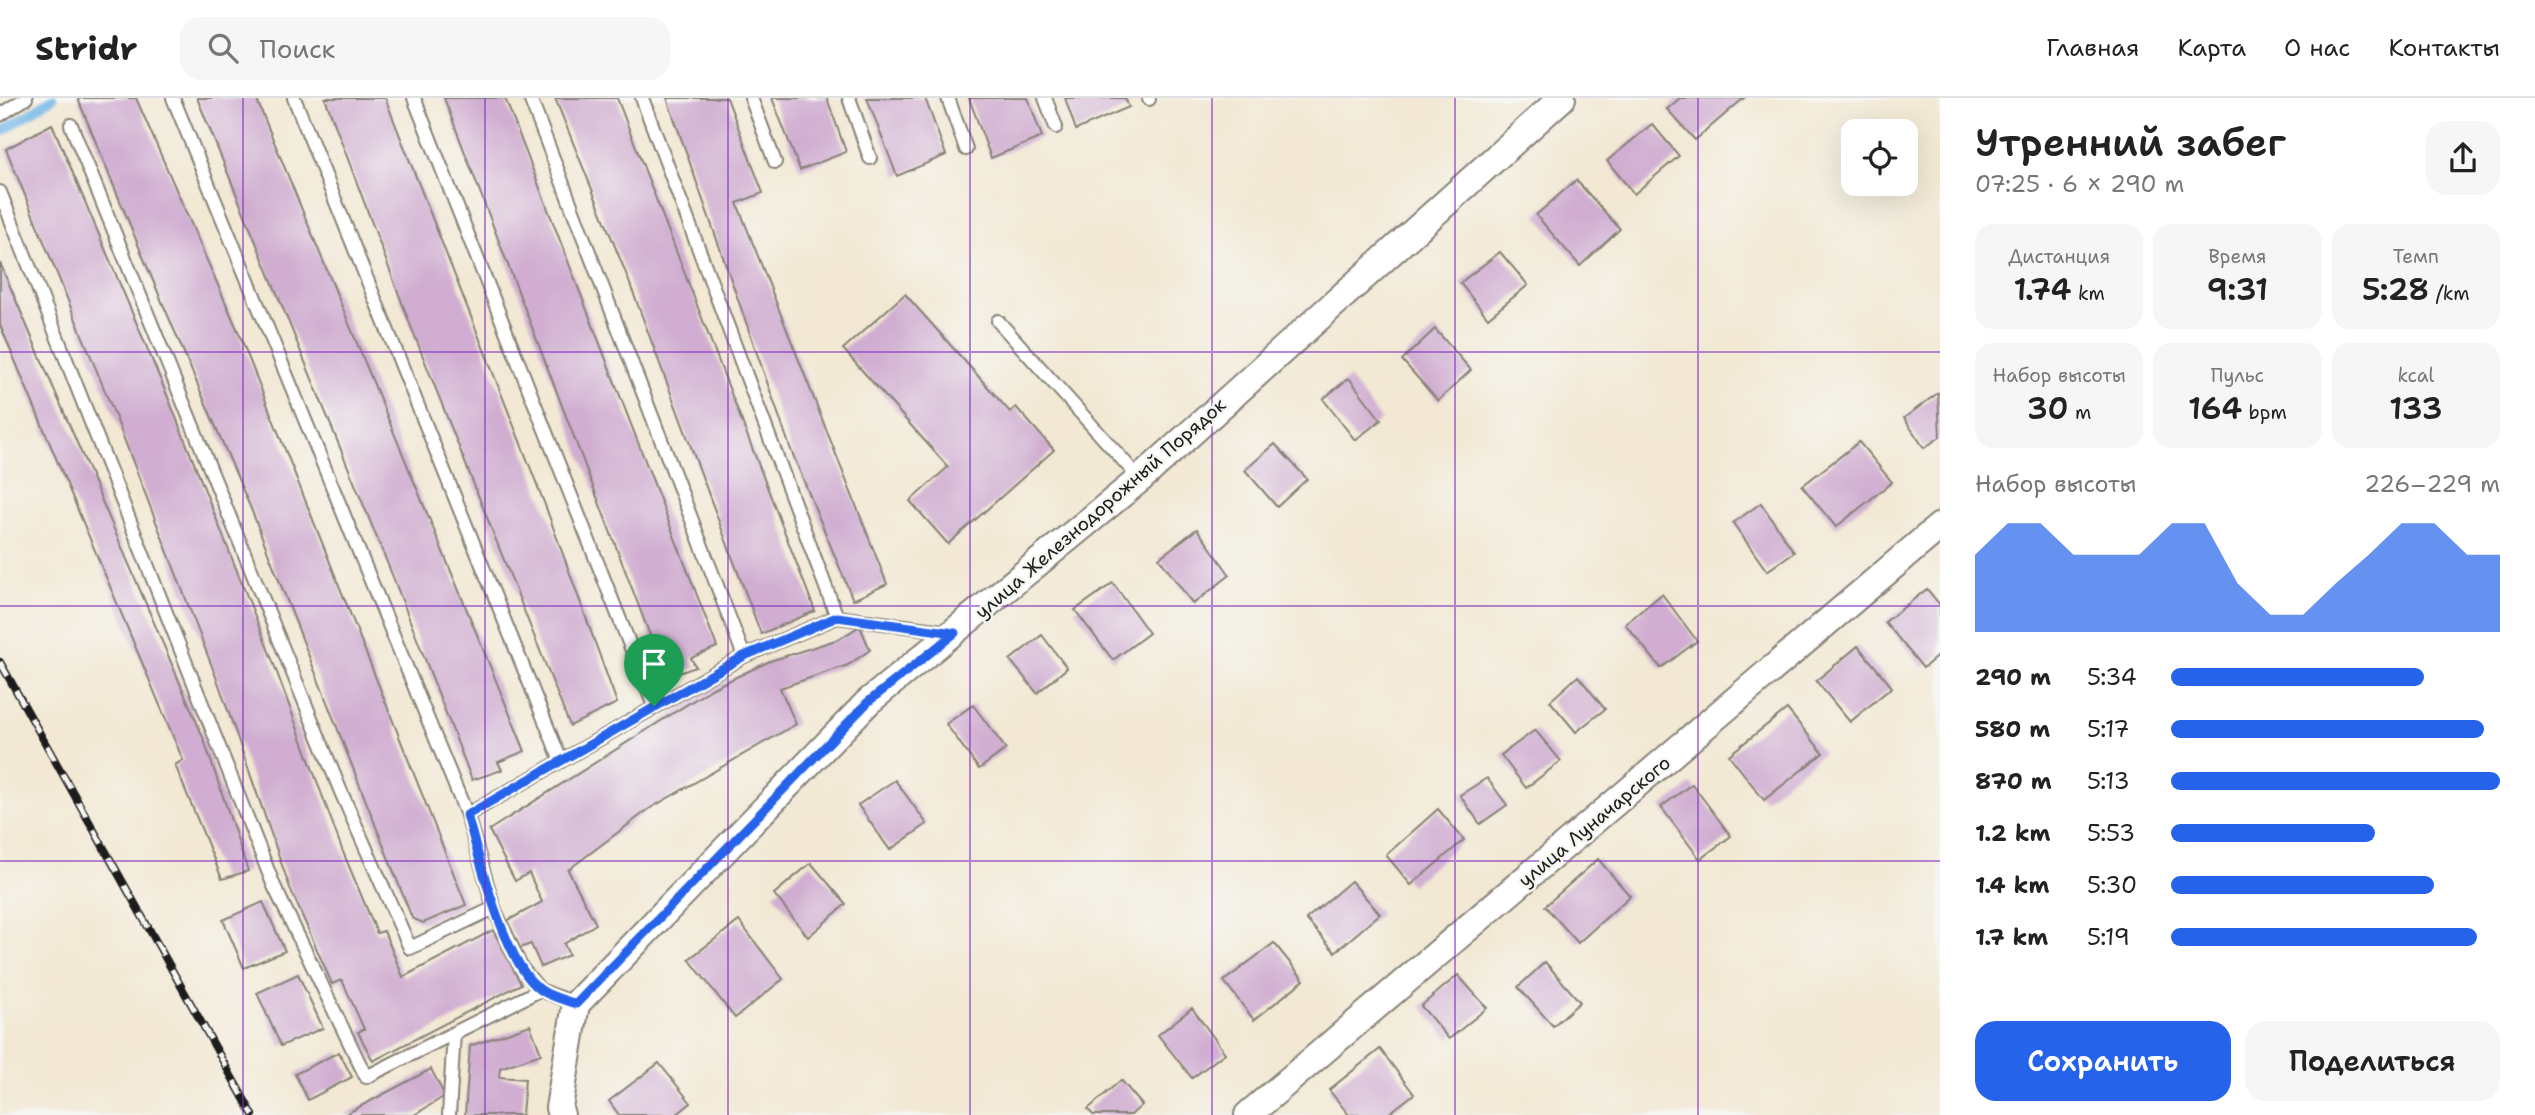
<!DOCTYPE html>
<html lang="ru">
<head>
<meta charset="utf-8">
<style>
	body { margin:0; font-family:"Shantell Sans",sans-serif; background:#f6f6f6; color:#222; height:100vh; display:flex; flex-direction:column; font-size:26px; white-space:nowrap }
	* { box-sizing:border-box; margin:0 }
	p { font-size:23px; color:#767676 }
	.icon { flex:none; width:38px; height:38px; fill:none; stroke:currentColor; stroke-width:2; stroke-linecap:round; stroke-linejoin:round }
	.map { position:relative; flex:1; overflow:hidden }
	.details { display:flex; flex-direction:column; background:#fff; width:595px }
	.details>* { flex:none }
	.buttons { position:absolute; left:1841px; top:21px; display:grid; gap:14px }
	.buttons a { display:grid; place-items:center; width:77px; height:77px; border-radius:14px; background:#fff; box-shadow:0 7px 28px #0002; font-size:35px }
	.pin { position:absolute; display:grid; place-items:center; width:60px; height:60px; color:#fff; margin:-72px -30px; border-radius:50% 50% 50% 0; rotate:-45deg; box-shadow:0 0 7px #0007 }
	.pin .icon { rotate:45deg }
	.round { display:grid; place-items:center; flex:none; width:74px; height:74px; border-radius:21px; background:#f6f6f6 }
	.overview { display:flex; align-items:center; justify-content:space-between; height:119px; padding:0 35px }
	h1 { font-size:38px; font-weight:600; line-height:52px }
	.figures { display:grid; grid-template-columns:repeat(3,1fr); gap:10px; height:119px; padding:7px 35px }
	.figures div { display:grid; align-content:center; border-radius:18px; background:#f6f6f6; text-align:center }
	.figures b { font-size:30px; font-weight:600 }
	.figures small { font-size:19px; font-weight:400 }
	.figures p { font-size:19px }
	.chart { height:196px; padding:14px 35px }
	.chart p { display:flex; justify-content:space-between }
	.chart svg { width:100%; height:126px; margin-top:7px; fill:#2563eb; opacity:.7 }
	.button { display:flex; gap:14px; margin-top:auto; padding:14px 35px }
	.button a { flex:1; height:80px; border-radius:21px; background:#2563eb; color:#fff; font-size:28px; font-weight:600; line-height:80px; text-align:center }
	.button a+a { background:#f6f6f6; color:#222 }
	ul { padding:0 35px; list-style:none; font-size:23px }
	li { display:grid; grid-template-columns:112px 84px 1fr; align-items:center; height:52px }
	li i { height:18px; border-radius:9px; background:#2563eb }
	header { display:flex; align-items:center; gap:42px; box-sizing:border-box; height:98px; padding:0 35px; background:#fff; border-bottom:2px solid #e0e0e0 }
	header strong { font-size:33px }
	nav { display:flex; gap:38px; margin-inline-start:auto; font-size:24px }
	.search { width:490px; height:63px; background:#f6f6f6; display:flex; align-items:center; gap:18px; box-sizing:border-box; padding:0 24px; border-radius:21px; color:#767676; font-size:26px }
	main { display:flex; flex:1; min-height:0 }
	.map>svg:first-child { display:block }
</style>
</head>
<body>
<header>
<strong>Stridr</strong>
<div class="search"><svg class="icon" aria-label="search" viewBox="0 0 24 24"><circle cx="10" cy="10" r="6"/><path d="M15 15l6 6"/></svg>Поиск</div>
<nav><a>Главная</a><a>Карта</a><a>О нас</a><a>Контакты</a></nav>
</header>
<main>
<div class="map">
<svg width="1940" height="1017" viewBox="0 0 1940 1017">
	<rect width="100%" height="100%" fill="#f6f6f2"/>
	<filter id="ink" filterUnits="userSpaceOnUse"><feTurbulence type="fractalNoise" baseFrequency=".0143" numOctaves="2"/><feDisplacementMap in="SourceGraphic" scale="14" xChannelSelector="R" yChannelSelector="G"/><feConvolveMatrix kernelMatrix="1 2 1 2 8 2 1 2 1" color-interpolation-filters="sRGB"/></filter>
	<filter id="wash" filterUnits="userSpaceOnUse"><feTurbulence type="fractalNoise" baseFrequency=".00686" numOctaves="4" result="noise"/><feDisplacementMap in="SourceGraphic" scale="28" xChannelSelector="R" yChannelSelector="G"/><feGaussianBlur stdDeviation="1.57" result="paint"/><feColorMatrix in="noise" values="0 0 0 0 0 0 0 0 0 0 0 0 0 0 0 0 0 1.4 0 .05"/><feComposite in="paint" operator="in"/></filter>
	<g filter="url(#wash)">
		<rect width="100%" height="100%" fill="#f2e8d3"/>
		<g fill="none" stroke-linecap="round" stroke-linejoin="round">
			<!-- stream -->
			<polyline stroke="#6fb6e6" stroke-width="9" points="0,35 53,0"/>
		</g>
		<g id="blocks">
			<!-- building -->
			<g fill="#d0add1">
				<polygon points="81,0 136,0 238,233 466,807 423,825 412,820 251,411 151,178 78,1"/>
				<polygon points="197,0 256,0 525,653 498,664 502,672 472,682 393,479"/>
				<polygon points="325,0 385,0 545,407 617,605 570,628 410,226"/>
				<polygon points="444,0 505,0 717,549 691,560 696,569 673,577 661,566"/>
				<polygon points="555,0 617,0 815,513 761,536 627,178"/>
				<polygon points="667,0 727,0 763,95 737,105 887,486 853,502 791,352"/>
				<polygon points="772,0 827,0 846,54 800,72"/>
				<polygon points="867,0 925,0 946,57 897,78"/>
				<polygon points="969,0 1028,0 1042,39 991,60"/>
				<polygon points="1065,0 1125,0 1129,9 1076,32"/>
				<polygon points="1680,0 1744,0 1695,42 1667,11"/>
				<polygon points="52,26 167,297 272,561 343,754 377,835 384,833 403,879 493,832 521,886 373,963 358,934 364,931 342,882 332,886 290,790 218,584 114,315 6,51"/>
				<polygon points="1652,26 1679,58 1634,96 1607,63"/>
				<polygon points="1576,82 1620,131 1580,168 1536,117"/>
				<polygon points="1500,154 1528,187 1488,220 1460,185"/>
				<polygon points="0,165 203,639 248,773 222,781 175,667 183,662 0,227"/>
				<polygon points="905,196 1010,314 1016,309 1054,352 948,446 910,403 948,369 843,251"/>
				<polygon points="1435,231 1471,272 1438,303 1402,262"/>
				<polygon points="1349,280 1381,322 1355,342 1323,301"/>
				<polygon points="1938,295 1940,339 1924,350 1904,320"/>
				<polygon points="1859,344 1892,384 1836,429 1802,388"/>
				<polygon points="1275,346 1307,381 1277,409 1245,372"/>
				<polygon points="1761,405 1794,454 1767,473 1733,425"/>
				<polygon points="1197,431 1230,477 1193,506 1159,460"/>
				<polygon points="1113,485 1149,535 1113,562 1075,512"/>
				<polygon points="1927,491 1940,507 1940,556 1923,570 1885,524"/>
				<polygon points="1662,496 1697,543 1661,570 1625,526"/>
				<polygon points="860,528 870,552 848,567 780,590 796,626 649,711 568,772 596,826 564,846 569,857 541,869 531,846 520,850 507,823 542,804 529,775 515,783 489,732 713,590 770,563 839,541"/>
				<polygon points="1042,537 1067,570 1037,595 1010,562"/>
				<polygon points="1858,548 1892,589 1850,624 1816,583"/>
				<polygon points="1578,578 1605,611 1576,634 1550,603"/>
				<polygon points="973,607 1006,651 979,671 946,626"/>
				<polygon points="1787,611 1823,655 1764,702 1729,657"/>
				<polygon points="1535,632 1561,663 1526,690 1501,657"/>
				<polygon points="1487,680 1507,707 1480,726 1460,697"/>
				<polygon points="895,682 927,726 890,752 858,707"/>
				<polygon points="1692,686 1731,738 1700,761 1661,709"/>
				<polygon points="1438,711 1464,742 1411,787 1386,757"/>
				<polygon points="1598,761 1630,798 1578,845 1545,808"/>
				<polygon points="811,765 846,806 808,839 774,796"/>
				<polygon points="1351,783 1380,816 1335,854 1306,821"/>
				<polygon points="263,804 285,853 244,870 223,822"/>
				<polygon points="739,823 783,881 735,920 689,861"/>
				<polygon points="1274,845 1304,882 1254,922 1224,883"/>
				<polygon points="1545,864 1580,904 1553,928 1518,889"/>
				<polygon points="298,876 323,930 281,948 257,895"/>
				<polygon points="1458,877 1487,910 1449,941 1421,908"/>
				<polygon points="1192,910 1225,955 1192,980 1158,937"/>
				<polygon points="530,927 541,956 500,970 499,979 525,981 522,1017 465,1017 470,948"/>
				<polygon points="1380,951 1414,996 1387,1017 1349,1017 1329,992"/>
				<polygon points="339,954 352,979 308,1002 295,976"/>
				<polygon points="659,965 691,1005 676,1017 619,1017 609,1003"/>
				<polygon points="431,971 445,998 414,1017 344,1017"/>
				<polygon points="1121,982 1142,1007 1131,1017 1093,1017 1088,1011"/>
			</g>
		</g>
	</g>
	<g filter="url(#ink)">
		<use href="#blocks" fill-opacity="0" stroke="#878278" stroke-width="2"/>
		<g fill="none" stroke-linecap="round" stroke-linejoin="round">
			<!-- lane casing -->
			<g stroke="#878278" stroke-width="16">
				<g id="lane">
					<polyline points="173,0 467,717"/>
					<polyline points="294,0 561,663"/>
					<polyline points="414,0 654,608"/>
					<polyline points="530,0 744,558"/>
					<polyline points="642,0 837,519"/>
					<polyline points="751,0 775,64"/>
					<polyline points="849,0 870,60"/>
					<polyline points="948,0 966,51"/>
					<polyline points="1045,0 1056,29"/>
					<polyline points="1149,0 1149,1"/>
					<polyline points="0,17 26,0"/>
					<polyline points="71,27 341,694 410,850 494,810 467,717 744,558 837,519 951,534"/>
					<polyline points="0,94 274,788 366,979 540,892 576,906"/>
					<polyline points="998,223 1140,381"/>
					<polyline points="494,810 521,869 540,892"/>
					<polyline points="449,1017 454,935"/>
				</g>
			</g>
			<!-- street casing -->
			<g stroke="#878278" stroke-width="30">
				<g id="street">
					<polyline points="561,1017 559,1010 576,906 868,604 1140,381 1562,0"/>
					<polyline points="1248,1017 1940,428"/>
				</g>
			</g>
			<!-- lane -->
			<use href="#lane" stroke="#fff" stroke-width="12"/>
			<!-- street -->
			<use href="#street" stroke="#fff" stroke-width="26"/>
			<!-- rail casing -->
			<g stroke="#1c1c1c" stroke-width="8">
				<polyline id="rail" points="0,564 253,1017"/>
			</g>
			<!-- rail -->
			<use href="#rail" stroke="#f6f6f2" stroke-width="5" stroke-dasharray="16" stroke-linecap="butt"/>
		</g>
	</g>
	<g fill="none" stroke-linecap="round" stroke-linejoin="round" filter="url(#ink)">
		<!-- route casing -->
		<g stroke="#fff" stroke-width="14">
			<path id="route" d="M837,519L955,535L868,604L576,906C565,902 551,899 541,892C505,868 479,759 467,717L744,558Z"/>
		</g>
		<!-- route -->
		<use href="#route" stroke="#2563eb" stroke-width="9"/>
	</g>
	<!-- grid -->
	<path fill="none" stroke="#7b2cbf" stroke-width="2" stroke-opacity="0.55" d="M243,0V1017M485,0V1017M728,0V1017M970,0V1017M1212,0V1017M1455,0V1017M1698,0V1017M0,254H1940M0,508H1940M0,763H1940"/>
	<g text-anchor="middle" stroke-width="5" stroke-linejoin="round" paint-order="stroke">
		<!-- street labels -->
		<g font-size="19" fill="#1c1c1c" stroke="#f6f6f2">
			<text transform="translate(1100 410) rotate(-41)" y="7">улица Железнодорожный Порядок</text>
			<text transform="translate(1594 723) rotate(-40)" y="7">улица Луначарского</text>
		</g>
	</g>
</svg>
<div class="buttons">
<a><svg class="icon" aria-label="locate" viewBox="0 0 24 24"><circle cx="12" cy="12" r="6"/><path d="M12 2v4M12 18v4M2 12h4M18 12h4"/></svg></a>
</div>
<div class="pin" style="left:654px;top:608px;background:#1e9e55"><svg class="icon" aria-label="arrive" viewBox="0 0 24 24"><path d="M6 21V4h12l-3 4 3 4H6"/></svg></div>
</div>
<section class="details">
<div class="overview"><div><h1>Утренний забег</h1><p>07:25 · 6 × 290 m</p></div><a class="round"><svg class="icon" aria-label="share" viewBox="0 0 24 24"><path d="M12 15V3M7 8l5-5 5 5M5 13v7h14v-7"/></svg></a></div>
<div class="figures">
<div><p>Дистанция</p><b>1.74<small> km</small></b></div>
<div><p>Время</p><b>9:31</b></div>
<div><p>Темп</p><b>5:28<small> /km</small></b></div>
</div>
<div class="figures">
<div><p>Набор высоты</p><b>30<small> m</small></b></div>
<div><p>Пульс</p><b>164<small> bpm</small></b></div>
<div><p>kcal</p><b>133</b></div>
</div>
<div class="chart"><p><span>Набор высоты</span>226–229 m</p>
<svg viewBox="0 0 160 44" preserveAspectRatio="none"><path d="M0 44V17L10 6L20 6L30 17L40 17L50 17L60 6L70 6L80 27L90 38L100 38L110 27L120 17L130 6L140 6L150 17L160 17V44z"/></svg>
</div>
<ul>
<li><b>290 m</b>5:34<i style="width:77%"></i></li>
<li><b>580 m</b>5:17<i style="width:95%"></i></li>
<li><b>870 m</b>5:13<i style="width:100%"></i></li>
<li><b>1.2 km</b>5:53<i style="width:62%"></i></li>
<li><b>1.4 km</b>5:30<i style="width:80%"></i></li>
<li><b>1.7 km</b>5:19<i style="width:93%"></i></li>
</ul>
<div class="button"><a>Сохранить</a><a>Поделиться</a></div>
</section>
</main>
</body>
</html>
